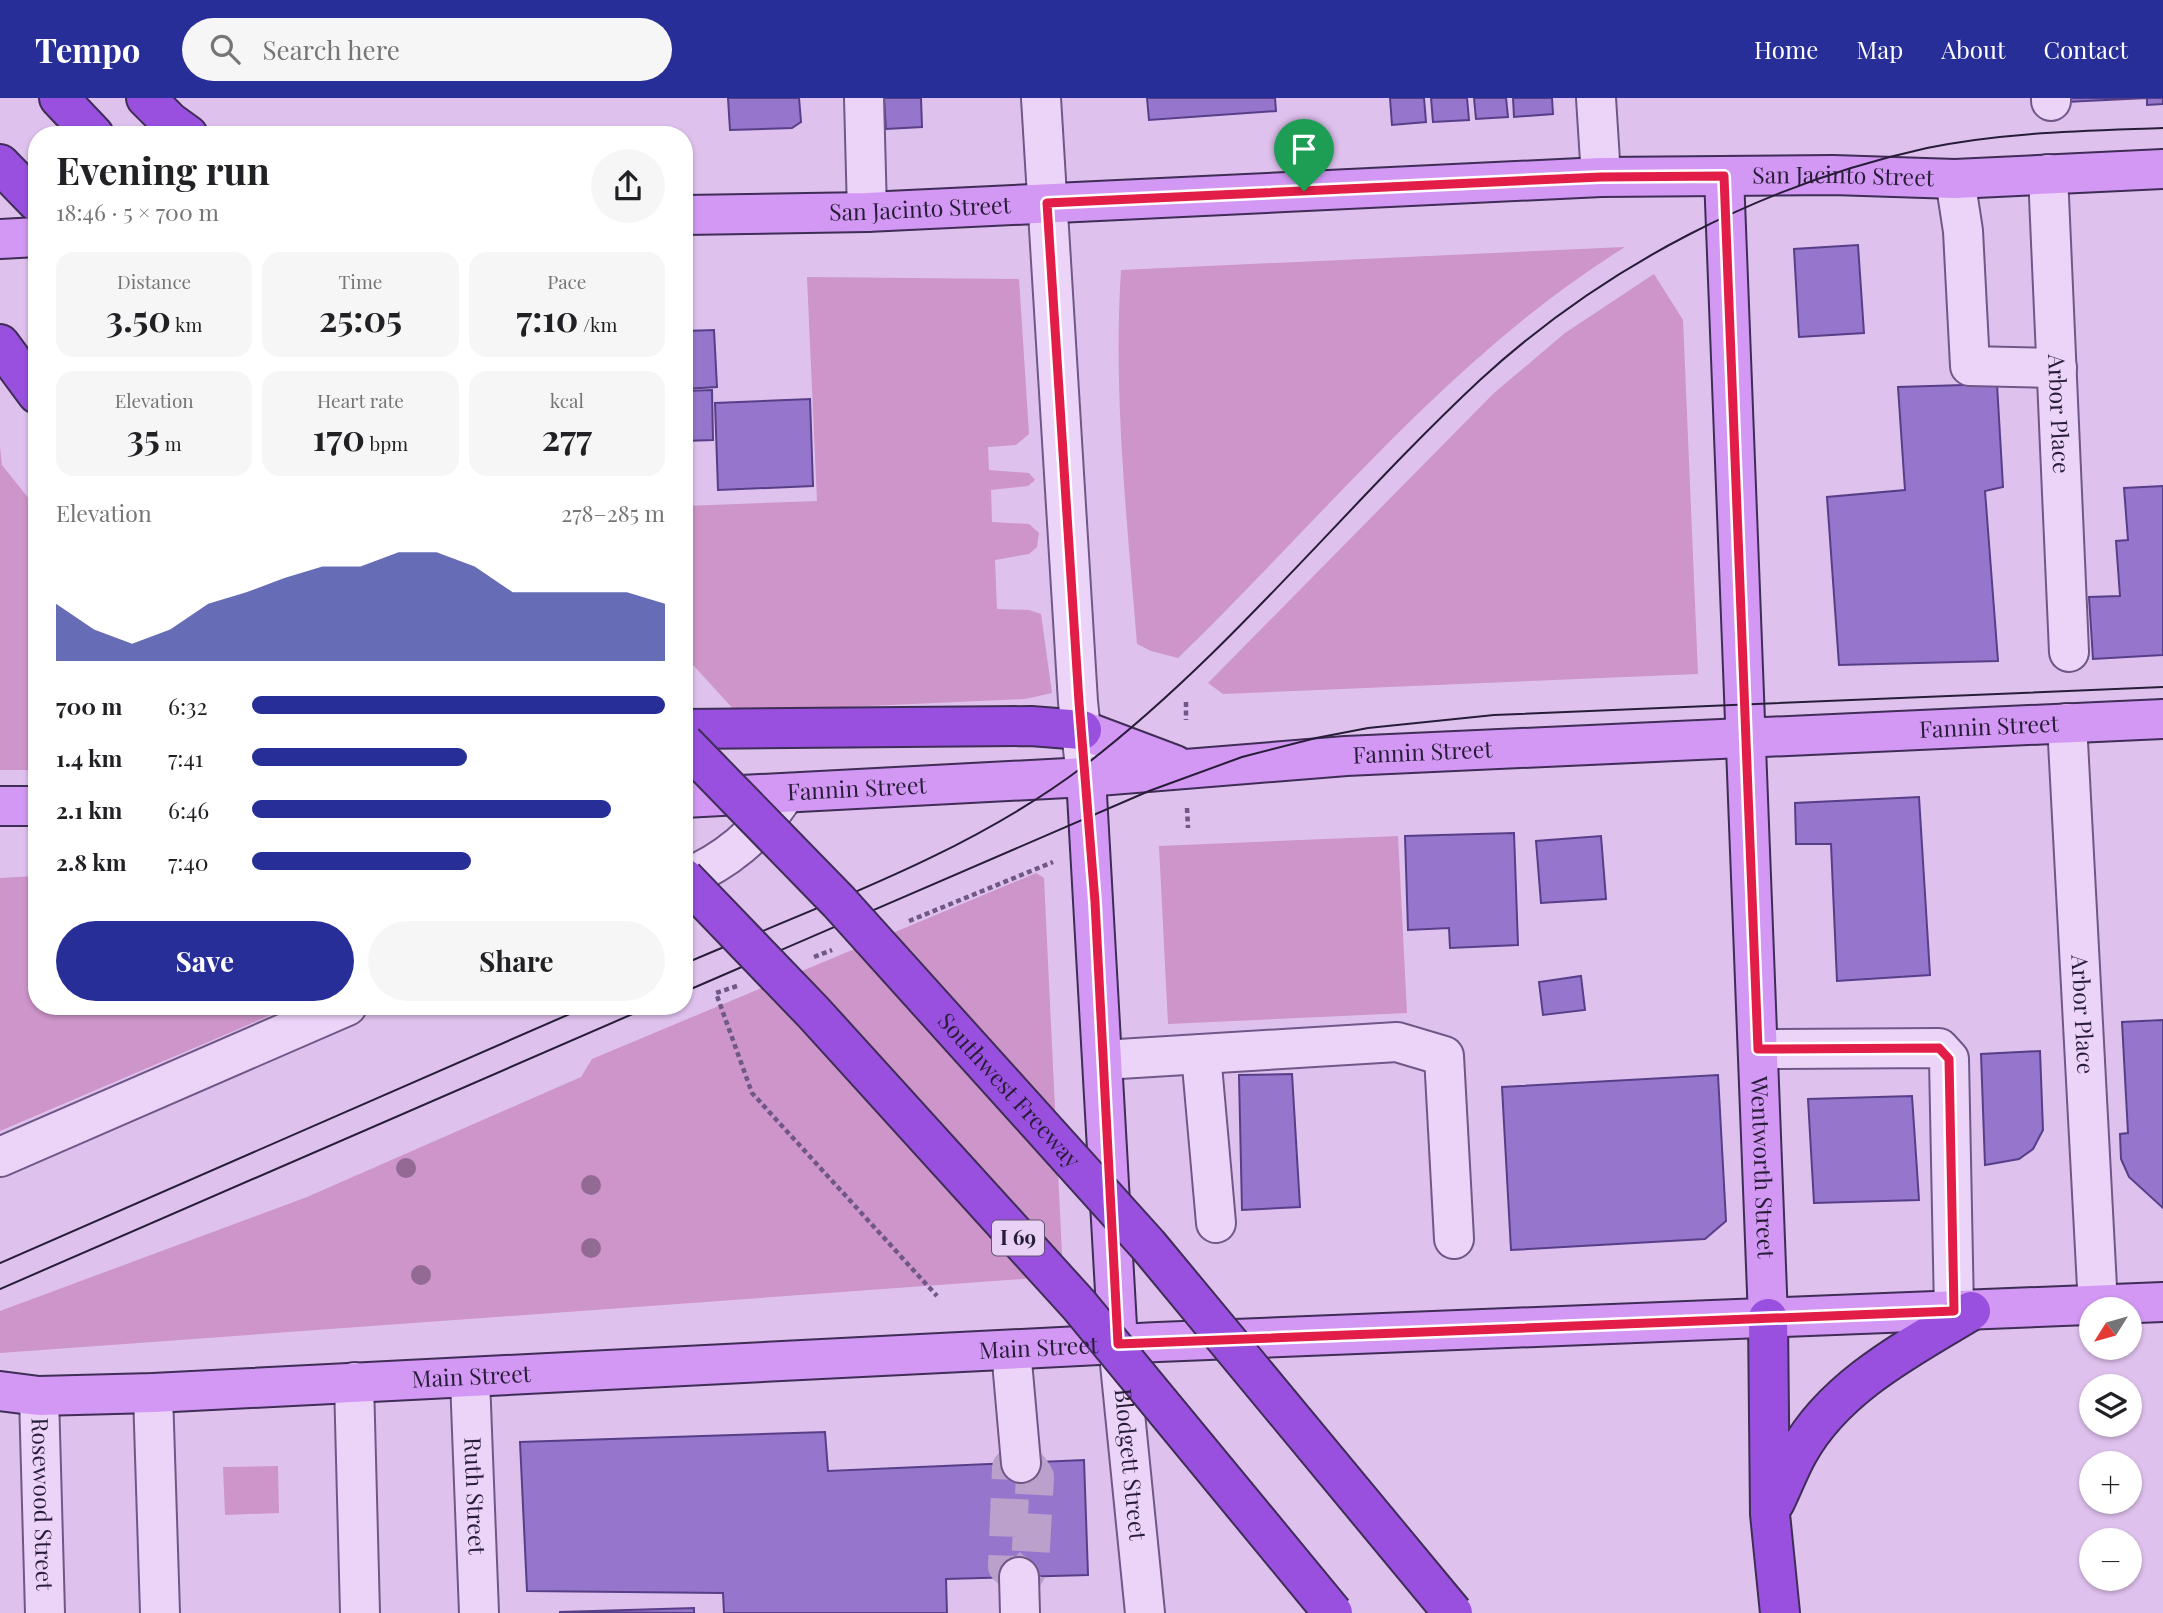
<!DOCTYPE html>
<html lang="en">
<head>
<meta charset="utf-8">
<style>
	body { margin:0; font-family:"Playfair Display",serif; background:#f6f6f6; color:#202124; height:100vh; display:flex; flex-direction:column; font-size:26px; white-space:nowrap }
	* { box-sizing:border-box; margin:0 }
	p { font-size:23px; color:#757577 }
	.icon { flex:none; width:38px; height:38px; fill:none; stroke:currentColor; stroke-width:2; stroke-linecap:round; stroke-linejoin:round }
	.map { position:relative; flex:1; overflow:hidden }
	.side { position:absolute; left:28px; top:28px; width:665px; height:889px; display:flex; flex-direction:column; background:#fff; border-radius:28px; box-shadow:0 2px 5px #0004 }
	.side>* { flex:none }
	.needle { width:46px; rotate:233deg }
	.fabs { position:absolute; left:2079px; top:1199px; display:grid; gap:14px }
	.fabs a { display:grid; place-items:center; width:63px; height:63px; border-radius:50%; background:#fff; box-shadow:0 2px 5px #0004; font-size:35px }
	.pin { position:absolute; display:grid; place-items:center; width:60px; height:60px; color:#fff; margin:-72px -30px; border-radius:50% 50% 50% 0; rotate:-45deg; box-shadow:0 0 7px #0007 }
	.pin .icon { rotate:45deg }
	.round { display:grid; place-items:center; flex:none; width:74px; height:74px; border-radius:37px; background:#f6f6f6 }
	.summary { display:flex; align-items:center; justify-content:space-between; height:119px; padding:0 28px }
	h1 { font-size:38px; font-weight:700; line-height:52px }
	.stats { display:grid; grid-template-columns:repeat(3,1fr); gap:10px; height:119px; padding:7px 28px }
	.stats div { display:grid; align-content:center; border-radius:18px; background:#f6f6f6; text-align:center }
	.stats b { font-size:35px; font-weight:700 }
	.stats small { font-size:19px; font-weight:400 }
	.stats p { font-size:19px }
	.chart { height:196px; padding:14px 28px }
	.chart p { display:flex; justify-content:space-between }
	.chart svg { width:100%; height:126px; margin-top:7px; fill:#282e98; opacity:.7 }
	.primary-button { display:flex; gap:14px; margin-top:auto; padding:14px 28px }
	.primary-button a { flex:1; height:80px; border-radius:42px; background:#282e98; color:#fff; font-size:28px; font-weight:700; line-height:80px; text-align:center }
	.primary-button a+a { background:#f6f6f6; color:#202124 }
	ul { padding:0 28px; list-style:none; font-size:23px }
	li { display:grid; grid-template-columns:112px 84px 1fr; align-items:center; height:52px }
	li i { height:18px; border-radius:9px; background:#282e98 }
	header { display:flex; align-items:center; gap:42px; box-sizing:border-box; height:98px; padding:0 35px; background:#282e98; color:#fff }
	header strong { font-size:33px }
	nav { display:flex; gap:38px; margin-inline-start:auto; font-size:24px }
	.search { width:490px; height:63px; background:#f6f6f6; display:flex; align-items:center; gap:18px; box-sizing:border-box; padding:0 24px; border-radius:38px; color:#757577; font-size:26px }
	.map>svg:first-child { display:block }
</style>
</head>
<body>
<header>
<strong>Tempo</strong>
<div class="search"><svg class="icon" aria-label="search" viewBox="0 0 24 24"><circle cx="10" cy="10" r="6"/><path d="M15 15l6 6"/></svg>Search here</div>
<nav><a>Home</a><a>Map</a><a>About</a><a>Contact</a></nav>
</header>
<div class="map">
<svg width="2163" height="1515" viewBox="0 0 2163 1515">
	<rect width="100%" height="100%" fill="#dfc1ee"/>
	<!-- green -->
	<g fill="#cd95c9">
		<path d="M1625,149C1451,257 1324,419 1178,560L1151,553L1137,546C1127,421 1113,297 1121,172Z"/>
		<polygon points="1654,176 1683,222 1698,576 1223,596 1208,585 1494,295 1565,235"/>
		<polygon points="807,179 1019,181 1029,336 1016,347 988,349 989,372 1029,375 1035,382 1028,388 991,392 992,424 1029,426 1039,435 1037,449 1029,456 995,462 997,511 1029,512 1041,516 1052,595 1025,601 736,614 684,557 684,408 817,403"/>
		<polygon points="0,349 2,367 37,411 37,672 0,672"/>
		<polygon points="1398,738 1407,915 1168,926 1159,748"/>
		<polygon points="1036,775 1044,780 1063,1178 0,1255 0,1213 307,1099 581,979 592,961"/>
		<polygon points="37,778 37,908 292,908 0,1033 0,780"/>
		<polygon points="278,1368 279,1415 225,1417 223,1369"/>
	</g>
	<!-- building -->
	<g fill="#9676cd" stroke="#573e88" stroke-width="2">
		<polygon points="728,0 799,0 801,24 792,30 730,32"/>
		<polygon points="884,0 921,0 922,29 886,31"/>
		<polygon points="1147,0 1275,0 1276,13 1149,22"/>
		<polygon points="1390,0 1424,0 1426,24 1392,27"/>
		<polygon points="1431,0 1467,0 1469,22 1433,24"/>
		<polygon points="1474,0 1506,0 1508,19 1476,21"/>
		<polygon points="1513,0 1552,0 1553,16 1514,19"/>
		<polygon points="2066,0 2163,0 2163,6 2147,7 2147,0 2066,4"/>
		<polygon points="1858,147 1864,235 1799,239 1794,151"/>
		<polygon points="714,232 717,289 684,291 684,233"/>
		<polygon points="1997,286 2003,389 1985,393 1998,563 1839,567 1827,399 1905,392 1898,289"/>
		<polygon points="712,292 713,342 684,343 684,293"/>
		<polygon points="810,301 813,388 718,392 715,305"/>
		<polygon points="2163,388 2163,557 2093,561 2089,499 2120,498 2116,443 2128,442 2124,390"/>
		<polygon points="1919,699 1930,877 1837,883 1831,746 1796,746 1795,705"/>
		<polygon points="1514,735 1518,847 1450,850 1449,830 1408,832 1405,738"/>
		<polygon points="1601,738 1606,801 1541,805 1536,743"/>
		<polygon points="1581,878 1585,912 1543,917 1539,884"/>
		<polygon points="2163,922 2163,1110 2129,1079 2121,1061 2120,1036 2128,1035 2122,924"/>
		<polygon points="2040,953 2043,1032 2033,1051 2019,1061 1985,1067 1981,956"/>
		<polygon points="1292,976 1300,1109 1242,1112 1239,977"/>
		<polygon points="1718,977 1726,1123 1705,1141 1511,1152 1502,989"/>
		<polygon points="1912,998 1919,1102 1814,1105 1808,1001"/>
		<polygon points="825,1334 828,1373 1084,1362 1088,1477 946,1481 947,1515 724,1515 723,1495 527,1493 520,1344"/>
		<polygon points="694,1510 694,1515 559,1514"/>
	</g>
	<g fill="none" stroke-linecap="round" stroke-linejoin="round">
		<!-- minor-tunnel -->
		<polygon stroke="#baa0ca" stroke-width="38" stroke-dasharray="38 19" stroke-linecap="butt" points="1021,1365 1029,1370 1035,1379 1030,1467 1026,1475 1019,1479 1007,1468 1011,1370"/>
		<!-- minor casing -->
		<g stroke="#6f5888" stroke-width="42">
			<g id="minor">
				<polyline points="864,0 867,114"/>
				<polyline points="1041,0 1078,604 1086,679"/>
				<polyline points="1596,0 1601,79"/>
				<polyline points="2051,0 2051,3"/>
				<path id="s1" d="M2048,76L2069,554"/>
				<polyline points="1955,81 1963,133 1970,268 2057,270"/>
				<path id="s2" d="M2067,625L2098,1208"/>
				<path d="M684,781C727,763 757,737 783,699"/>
				<polyline points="1758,951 1939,950 1949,961 1954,1213"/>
				<polyline points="1201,956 1216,1125"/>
				<polyline points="1103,962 1397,944 1444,958 1454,1141"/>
				<polyline points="0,1059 347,908"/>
				<path id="s3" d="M1118,1246L1145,1515"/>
				<polyline points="1011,1252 1021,1365"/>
				<path id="s4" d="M470,1281L479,1515"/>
				<polyline points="354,1284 360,1515"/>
				<polyline points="153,1295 160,1515"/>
				<path id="s5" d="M39,1298L45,1515"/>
				<polyline points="1019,1479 1020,1515"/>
			</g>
		</g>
		<!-- major casing -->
		<g stroke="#3e2d56" stroke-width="42">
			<g id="major">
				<path id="s6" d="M1724,78L1768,1220"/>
				<path id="s7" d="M684,117L867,114L1601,79L1833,77L1955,81L2163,71"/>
				<polyline points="0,141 37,139"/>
				<polyline points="1082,632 1175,667"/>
				<polyline points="1086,679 1118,1246"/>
				<path id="s8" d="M684,700L1086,679L1346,658L2163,621"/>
				<polyline points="0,708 37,708"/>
				<path id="s9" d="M0,1293L39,1298L153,1295L1158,1244L2163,1204"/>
			</g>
		</g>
		<!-- highway casing -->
		<g stroke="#3e2d56" stroke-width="42">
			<g id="highway">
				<polyline points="59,0 94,37"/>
				<polyline points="146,0 170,24 188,37"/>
				<polyline points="0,66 37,104"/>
				<polyline points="0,246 37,296"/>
				<polyline points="684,631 1031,628 1082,632"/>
				<polyline points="1768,1220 1770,1416 1780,1515"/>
				<path d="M1775,1404C1783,1388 1789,1371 1798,1355C1834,1289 1909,1250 1971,1213"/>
			</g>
		</g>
		<!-- path -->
		<g stroke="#6f5888" stroke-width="4.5" stroke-dasharray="5 3.5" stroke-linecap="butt">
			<polyline points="1186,604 1186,622"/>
			<polyline points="1187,710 1188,730"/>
			<polyline points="909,823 1053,764"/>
			<polyline points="814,859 832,852"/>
			<polyline points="737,888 716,895 752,995 937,1198"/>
		</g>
		<!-- minor -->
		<use href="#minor" stroke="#ecd4f9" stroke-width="38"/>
		<!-- major -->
		<use href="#major" stroke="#d298f3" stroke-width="38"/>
		<!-- highway -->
		<use href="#highway" stroke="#9950df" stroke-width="38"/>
		<!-- tram -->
		<g stroke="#281d38" stroke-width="2">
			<path d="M684,866C818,808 967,757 1084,668C1231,555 1345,408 1480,282C1604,168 1763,86 1927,50C2004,34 2085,33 2163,30"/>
			<polyline points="684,894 1149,693 1242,659 1316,640 1368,630 1494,617 2163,589"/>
			<polyline points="0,1165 588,908"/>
			<polyline points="0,1191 651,908"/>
		</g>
		<!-- highway-bridge casing -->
		<g stroke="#3e2d56" stroke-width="42" stroke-linecap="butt">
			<g id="highway-bridge">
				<path id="s10" d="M684,645L839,804L1148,1147L1453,1515"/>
				<polyline points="684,780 813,914 1079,1207 1333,1515"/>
			</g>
		</g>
		<!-- highway-bridge -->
		<use href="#highway-bridge" stroke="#9950df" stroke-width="38"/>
	</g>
	<!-- trees -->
	<g fill="#936a94">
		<circle cx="406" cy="1070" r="10"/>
		<circle cx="591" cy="1087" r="10"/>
		<circle cx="591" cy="1150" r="10"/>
		<circle cx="421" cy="1177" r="10"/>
	</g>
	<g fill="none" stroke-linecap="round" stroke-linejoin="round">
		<!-- route casing -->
		<g stroke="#fff" stroke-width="14">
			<polygon id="route" points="1724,78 1758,951 1939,950 1949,961 1954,1213 1118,1246 1095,804 1079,604 1047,105 1601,79"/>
		</g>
		<!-- route -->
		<use href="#route" stroke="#e11d48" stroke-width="9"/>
	</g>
	<g text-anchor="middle" stroke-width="6" stroke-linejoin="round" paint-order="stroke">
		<!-- shield labels -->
		<rect fill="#e9d1f6" stroke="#625371" stroke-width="2" x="992" y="1122.5" width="52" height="35" rx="5"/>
		<g font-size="21" font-weight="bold" fill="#281d38">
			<text x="1018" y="1147">I 69</text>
		</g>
		<!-- street labels -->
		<g font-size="23" fill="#281d38" stroke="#e9d1f6">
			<text dy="8" stroke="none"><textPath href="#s7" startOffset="1160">San Jacinto Street</textPath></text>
			<text dy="8" stroke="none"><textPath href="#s7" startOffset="236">San Jacinto Street</textPath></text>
			<text dy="8" stroke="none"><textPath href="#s1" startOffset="240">Arbor Place</textPath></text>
			<text dy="8" stroke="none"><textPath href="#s8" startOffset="1307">Fannin Street</textPath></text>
			<text dy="8" stroke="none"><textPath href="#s8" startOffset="740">Fannin Street</textPath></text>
			<text dy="8" stroke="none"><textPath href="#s8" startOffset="173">Fannin Street</textPath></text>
			<text dy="8" stroke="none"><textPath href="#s2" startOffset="292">Arbor Place</textPath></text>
			<text dy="8" stroke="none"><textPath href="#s10" startOffset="476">Southwest Freeway</textPath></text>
			<text dy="8" stroke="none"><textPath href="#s6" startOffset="992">Wentworth Street</textPath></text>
			<text dy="8" stroke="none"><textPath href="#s9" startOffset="1040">Main Street</textPath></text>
			<text dy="8" stroke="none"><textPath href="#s9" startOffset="472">Main Street</textPath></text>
			<text dy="8" stroke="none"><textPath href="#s3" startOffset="121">Blodgett Street</textPath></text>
			<text dy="8" stroke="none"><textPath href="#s4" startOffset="117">Ruth Street</textPath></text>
			<text dy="8" stroke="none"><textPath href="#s5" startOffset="108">Rosewood Street</textPath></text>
		</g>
	</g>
</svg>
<div class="fabs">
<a><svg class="needle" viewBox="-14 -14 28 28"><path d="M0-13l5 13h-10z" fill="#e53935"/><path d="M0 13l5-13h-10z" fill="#757577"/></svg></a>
<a><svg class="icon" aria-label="layers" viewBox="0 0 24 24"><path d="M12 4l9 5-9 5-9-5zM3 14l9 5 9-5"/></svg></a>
<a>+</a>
<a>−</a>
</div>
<div class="pin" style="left:1304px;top:93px;background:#1e9e55"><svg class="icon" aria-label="arrive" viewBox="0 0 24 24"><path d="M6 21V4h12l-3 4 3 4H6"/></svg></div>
<section class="side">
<div class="summary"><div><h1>Evening run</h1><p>18:46 · 5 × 700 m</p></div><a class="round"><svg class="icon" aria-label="share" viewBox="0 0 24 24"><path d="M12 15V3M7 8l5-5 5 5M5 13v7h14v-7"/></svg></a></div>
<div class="stats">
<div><p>Distance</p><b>3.50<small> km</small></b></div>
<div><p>Time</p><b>25:05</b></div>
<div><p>Pace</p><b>7:10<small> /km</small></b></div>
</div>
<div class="stats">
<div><p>Elevation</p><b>35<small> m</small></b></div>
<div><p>Heart rate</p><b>170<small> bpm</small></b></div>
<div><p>kcal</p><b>277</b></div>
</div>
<div class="chart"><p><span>Elevation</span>278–285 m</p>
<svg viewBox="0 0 160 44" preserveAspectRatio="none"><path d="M0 44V24L10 33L20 38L30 33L40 24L50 20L60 15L70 11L80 11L90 6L100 6L110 11L120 20L130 20L140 20L150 20L160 24V44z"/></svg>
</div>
<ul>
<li><b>700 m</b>6:32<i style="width:100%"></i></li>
<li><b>1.4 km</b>7:41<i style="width:52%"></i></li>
<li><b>2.1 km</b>6:46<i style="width:87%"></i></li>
<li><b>2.8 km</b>7:40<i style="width:53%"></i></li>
</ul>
<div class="primary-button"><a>Save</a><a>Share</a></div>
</section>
</div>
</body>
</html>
